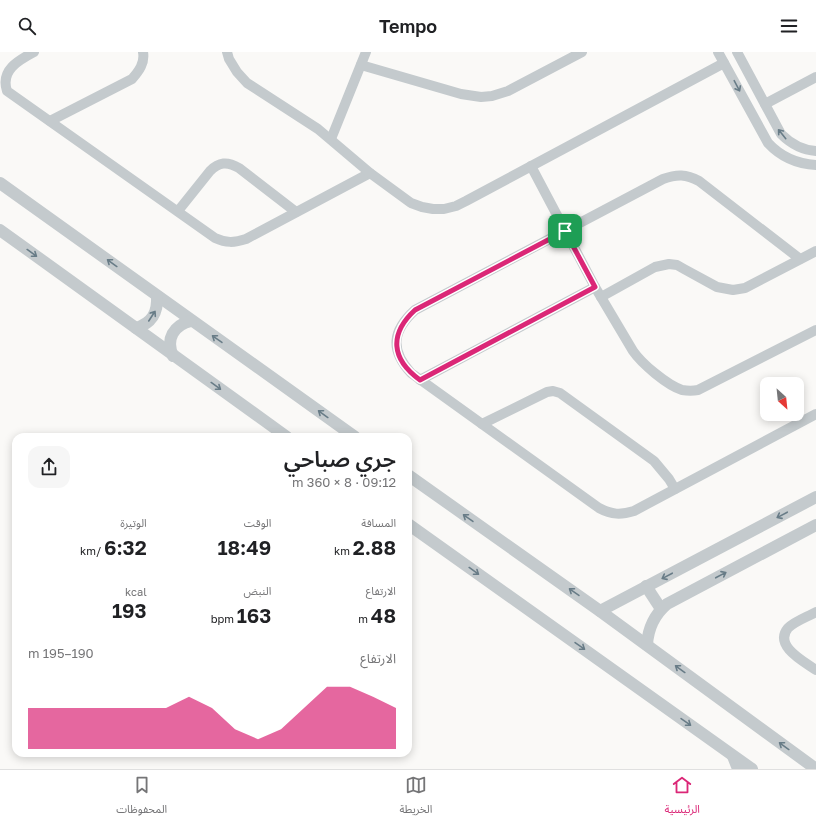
<!DOCTYPE html>
<html lang="ar">
<head>
<meta charset="utf-8">
<style>
	body { margin:0; font-family:"Golos Text","Noto Sans Arabic",sans-serif; background:#f6f6f6; color:#202124; direction:rtl; height:100vh; display:flex; flex-direction:column; font-size:15px; white-space:nowrap }
	* { box-sizing:border-box; margin:0 }
	p { font-size:13px; color:#757577 }
	.icon { flex:none; width:22px; height:22px; fill:none; stroke:currentColor; stroke-width:2; stroke-linecap:round; stroke-linejoin:round }
	.map { position:relative; flex:1; overflow:hidden; direction:ltr }
	.panel { position:absolute; left:12px; top:381px; width:400px; height:324px; display:flex; flex-direction:column; background:#fff; border-radius:12px; box-shadow:0 2px 10px #0003; direction:rtl }
	.panel>* { flex:none }
	.needle { width:26px; rotate:153deg }
	.buttons { position:absolute; left:760px; top:325px; display:grid; gap:8px }
	.buttons a { display:grid; place-items:center; width:44px; height:44px; border-radius:8px; background:#fff; box-shadow:0 2px 10px #0003; font-size:20px }
	.pin { position:absolute; display:grid; place-items:center; width:34px; height:34px; color:#fff; margin:-17px; border-radius:8px; box-shadow:0 2px 6px #0006 }
	.round { display:grid; place-items:center; flex:none; width:42px; height:42px; border-radius:12px; background:#f6f6f6 }
	.summary { display:flex; align-items:center; justify-content:space-between; height:68px; padding:0 16px }
	h1 { font-size:22px; font-weight:600; line-height:30px }
	.metrics { display:grid; grid-template-columns:repeat(3,1fr); gap:6px; height:68px; padding:4px 16px }
	.metrics div { display:grid; align-content:center }
	.metrics b { font-size:20px; font-weight:600 }
	.metrics small { font-size:11px; font-weight:400 }
	.metrics p { font-size:11px }
	.chart { height:112px; padding:8px 16px }
	.chart p { display:flex; justify-content:space-between }
	.chart svg { width:100%; height:72px; margin-top:4px; fill:#db2777; opacity:.7 }
	header { display:flex; justify-content:space-between; align-items:center; height:52px; padding:0 16px; background:#fff; font-size:18px; font-weight:600 }
	.tabs { display:flex; justify-content:space-around; align-items:center; height:56px; border-top:1px solid #e0e0e0; background:#fff; font-size:11px; color:#757577 }
	.tabs a { display:grid; justify-items:center; gap:2px }
	.tabs .current { color:#db2777 }
	.map>svg:first-child { display:block }
</style>
</head>
<body>
<header><svg class="icon" aria-label="menu" viewBox="0 0 24 24"><path d="M4 6h16M4 12h16M4 18h16"/></svg>Tempo<svg class="icon" aria-label="search" viewBox="0 0 24 24"><circle cx="10" cy="10" r="6"/><path d="M15 15l6 6"/></svg></header>
<div class="map">
<svg width="816" height="717" viewBox="0 0 816 717">
	<rect width="100%" height="100%" fill="#faf9f7"/>
	<g fill="none" stroke-linecap="round" stroke-linejoin="round">
		<!-- minor -->
		<g stroke="#c4cacd" stroke-width="10">
			<path d="M34,0C19,8 0,18 7,39L215,186C226,191 234,191 246,187L370,121"/>
			<polyline points="227,0 229,7 237,20 247,31 318,77 370,121 411,151 422,155 433,157 444,157 456,154 466,149 724,11"/>
			<path d="M718,0L768,91C781,105 797,112 816,113"/>
			<path d="M737,0L781,82C791,92 801,98 816,99"/>
			<polyline points="361,13 461,42 481,45 492,44 508,39 582,0"/>
			<polyline points="765,52 816,25"/>
			<path d="M50,69L132,27C139,19 145,11 143,0"/>
			<polyline points="331,87 366,0"/>
			<path d="M531,114L595,235L633,299C642,312 667,333 682,338C688,339 693,339 698,338L816,278"/>
			<path d="M178,159L210,119C219,110 227,109 239,116L296,160"/>
			<path d="M800,207L699,129C686,122 677,122 663,127L415,258C392,279 390,298 411,321L599,456C612,463 621,463 634,459L816,362"/>
			<polyline points="601,245 655,215 669,212 677,213 684,217 717,235 733,238 745,236 816,199"/>
			<polyline points="420,328 595,235"/>
			<polyline points="482,372 547,340 553,339 560,341 654,409 669,427 675,437"/>
			<path d="M816,560C807,565 795,569 788,576C773,594 805,610 816,618"/>
			<polyline points="731,702 737,717"/>
		</g>
		<!-- tertiary -->
		<g stroke="#c4cacd" stroke-width="12">
			<polyline points="0,131 355,385"/>
			<polyline points="0,178 287,385"/>
			<path d="M136,276C152,271 158,261 157,244"/>
			<path d="M173,304C165,287 174,273 191,269"/>
			<polyline points="408,423 600,559 816,717"/>
			<polyline points="408,472 752,717"/>
			<polyline points="646,534 661,557"/>
			<polyline points="600,559 816,445"/>
			<path d="M647,593C648,576 654,563 667,552L816,473"/>
		</g>
	</g>
	<!-- one-way arrows -->
	<defs><path id="oneway-shaft" d="M-6 0H5M1.5-3L5.5 0L1.5 3" fill="none" stroke-width="1.6" stroke-linecap="round" stroke-linejoin="round"/></defs>
	<g stroke="#687c87">
		<use href="#oneway-shaft" transform="translate(737 34) rotate(62)"/>
		<use href="#oneway-shaft" transform="translate(782 82) rotate(-129)"/>
		<use href="#oneway-shaft" transform="translate(32 201) rotate(36)"/>
		<use href="#oneway-shaft" transform="translate(112 211) rotate(-144)"/>
		<use href="#oneway-shaft" transform="translate(152 264) rotate(-57)"/>
		<use href="#oneway-shaft" transform="translate(217 287) rotate(-145)"/>
		<use href="#oneway-shaft" transform="translate(216 334) rotate(36)"/>
		<use href="#oneway-shaft" transform="translate(323 362) rotate(-144)"/>
		<use href="#oneway-shaft" transform="translate(782 463) rotate(152)"/>
		<use href="#oneway-shaft" transform="translate(468 466) rotate(-145)"/>
		<use href="#oneway-shaft" transform="translate(474 519) rotate(36)"/>
		<use href="#oneway-shaft" transform="translate(721 523) rotate(-28)"/>
		<use href="#oneway-shaft" transform="translate(667 524) rotate(152)"/>
		<use href="#oneway-shaft" transform="translate(574 540) rotate(-145)"/>
		<use href="#oneway-shaft" transform="translate(580 594) rotate(35)"/>
		<use href="#oneway-shaft" transform="translate(680 617) rotate(-144)"/>
		<use href="#oneway-shaft" transform="translate(686 670) rotate(35)"/>
		<use href="#oneway-shaft" transform="translate(784 694) rotate(-144)"/>
	</g>
	<g fill="none" stroke-linecap="round" stroke-linejoin="round">
		<!-- route casing -->
		<g stroke="#fff" stroke-width="8">
			<path id="route" d="M565,179L595,235L420,328C391,307 389,282 415,258Z"/>
		</g>
		<!-- route -->
		<use href="#route" stroke="#db2777" stroke-width="5"/>
	</g>
</svg>
<div class="buttons">
<a><svg class="needle" viewBox="-14 -14 28 28"><path d="M0-13l5 13h-10z" fill="#e53935"/><path d="M0 13l5-13h-10z" fill="#757577"/></svg></a>
</div>
<div class="pin" style="left:565px;top:179px;background:#1e9e55"><svg class="icon" aria-label="arrive" viewBox="0 0 24 24"><path d="M6 21V4h12l-3 4 3 4H6"/></svg></div>
<section class="panel">
<div class="summary"><div><h1>جري صباحي</h1><p>09:12 · 8 × 360 m</p></div><a class="round"><svg class="icon" aria-label="share" viewBox="0 0 24 24"><path d="M12 15V3M7 8l5-5 5 5M5 13v7h14v-7"/></svg></a></div>
<div class="metrics">
<div><p>المسافة</p><b>2.88<small> km</small></b></div>
<div><p>الوقت</p><b>18:49</b></div>
<div><p>الوتيرة</p><b>6:32<small> /km</small></b></div>
</div>
<div class="metrics">
<div><p>الارتفاع</p><b>48<small> m</small></b></div>
<div><p>النبض</p><b>163<small> bpm</small></b></div>
<div><p>kcal</p><b>193</b></div>
</div>
<div class="chart"><p><span>الارتفاع</span>190–195 m</p>
<svg viewBox="0 0 160 44" preserveAspectRatio="none"><path d="M0 44V19L10 19L20 19L30 19L40 19L50 19L60 19L70 12L80 19L90 32L100 38L110 32L120 19L130 6L140 6L150 12L160 19V44z"/></svg>
</div>
</section>
</div>
<nav class="tabs">
<a class="current"><svg class="icon" aria-label="home" viewBox="0 0 24 24"><path d="M3 11l9-7 9 7M6 9v11h12V9"/></svg>الرئيسية</a>
<a><svg class="icon" aria-label="map" viewBox="0 0 24 24"><path d="M3 6l6-2 6 2 6-2v14l-6 2-6-2-6 2zM9 4v14M15 6v14"/></svg>الخريطة</a>
<a><svg class="icon" aria-label="saved" viewBox="0 0 24 24"><path d="M7 4h10v16l-5-4-5 4z"/></svg>المحفوظات</a>
</nav>
</body>
</html>
